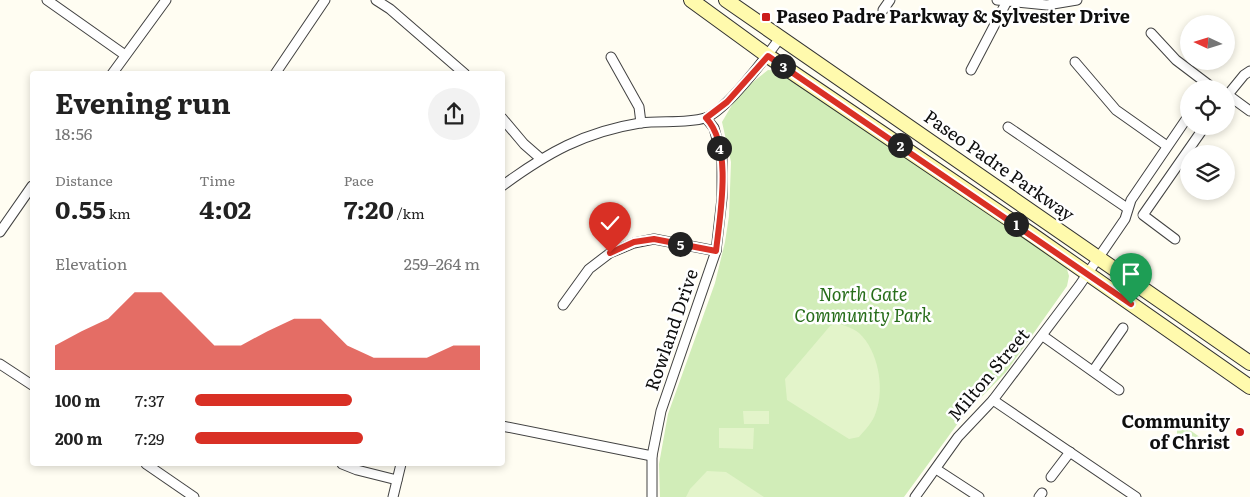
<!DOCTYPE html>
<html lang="en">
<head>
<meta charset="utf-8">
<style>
	body { margin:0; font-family:Literata,serif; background:#f2f2f2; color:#222; height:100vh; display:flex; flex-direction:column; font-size:19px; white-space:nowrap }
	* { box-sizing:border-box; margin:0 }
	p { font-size:16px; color:#767676 }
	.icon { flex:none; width:28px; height:28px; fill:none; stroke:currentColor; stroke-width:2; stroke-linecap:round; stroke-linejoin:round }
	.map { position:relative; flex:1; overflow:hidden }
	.panel { position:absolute; left:30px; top:71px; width:475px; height:395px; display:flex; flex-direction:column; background:#fff; border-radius:5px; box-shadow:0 2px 8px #0003 }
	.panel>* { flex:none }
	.needle { width:32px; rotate:274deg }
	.tools { position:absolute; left:1180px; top:15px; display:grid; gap:10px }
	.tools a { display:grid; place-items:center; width:55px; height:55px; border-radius:50%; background:#fff; box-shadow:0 2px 8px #0003; font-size:25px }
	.pin { position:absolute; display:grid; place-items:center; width:42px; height:42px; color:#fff; margin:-51px -21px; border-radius:50% 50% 50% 0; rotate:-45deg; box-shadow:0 0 5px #0007 }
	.pin .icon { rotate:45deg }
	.km { position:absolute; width:25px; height:25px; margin:-12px; border-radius:50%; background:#222; color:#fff; font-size:14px; line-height:25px; text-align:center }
	.round { display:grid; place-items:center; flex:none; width:52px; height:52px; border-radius:26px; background:#f2f2f2 }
	.head { display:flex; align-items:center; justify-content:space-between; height:85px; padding:0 25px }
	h1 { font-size:28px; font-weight:700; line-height:38px }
	.figures { display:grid; grid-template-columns:repeat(3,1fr); gap:8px; height:85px; padding:5px 25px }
	.figures div { display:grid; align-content:center }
	.figures b { font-size:25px; font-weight:700 }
	.figures small { font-size:14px; font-weight:400 }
	.figures p { font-size:14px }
	.chart { height:140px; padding:10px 25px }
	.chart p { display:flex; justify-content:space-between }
	.chart svg { width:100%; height:90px; margin-top:5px; fill:#d93025; opacity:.7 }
	ul { padding:0 25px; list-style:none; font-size:16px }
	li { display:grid; grid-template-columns:80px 60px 1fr; align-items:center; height:38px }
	li i { height:12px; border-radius:6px; background:#d93025 }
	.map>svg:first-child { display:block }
</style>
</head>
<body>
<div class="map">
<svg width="1250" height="497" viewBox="0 0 1250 497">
	<rect width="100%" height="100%" fill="#fffdf2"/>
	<!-- green -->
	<g fill="#d1edb8">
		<polygon points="768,70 788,72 1066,266 1069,276 1067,286 1006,372 964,415 904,497 660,497 659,464 668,414 715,283 725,242 729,216 731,162 722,122 739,93"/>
		<polygon points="1177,421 1204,440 1197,450 1177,438"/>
	</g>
	<!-- pitch -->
	<g fill="#e3f4ca">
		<path d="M838,323C845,326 853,328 859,333C878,350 885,388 876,412C873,422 865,430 859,437L849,439L787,400L785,379L830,326Z"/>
		<polygon points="743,411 769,411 769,424 744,424"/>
		<polygon points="719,428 754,428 753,449 719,448"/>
		<polygon points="707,471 726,472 764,497 686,497 690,489"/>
	</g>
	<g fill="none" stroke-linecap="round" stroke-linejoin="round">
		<!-- street casing -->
		<g stroke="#424242" stroke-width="11">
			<g id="street">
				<polyline points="47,0 125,55"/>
				<polyline points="376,0 390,9 465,74"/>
				<polyline points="997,0 1047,5 1077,0"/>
				<polyline points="883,10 890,0"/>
				<polyline points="1151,33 1176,60 1209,85 1207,89"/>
				<polyline points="611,57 639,107 641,123"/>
				<polyline points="1075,62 1116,110 1167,146"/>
				<polyline points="971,70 1006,3"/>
				<polyline points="112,74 166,0"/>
				<polyline points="275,74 325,0"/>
				<polyline points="1228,95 1250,111"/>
				<polyline points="1226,97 1244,75 1250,71"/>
				<polyline points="502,118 524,144 540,158"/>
				<polyline points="1008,127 1127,208"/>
				<path d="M502,186C547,153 584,132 640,123C660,120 685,124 705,118C725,112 767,56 780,38"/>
				<polyline points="0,232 32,186"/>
				<polyline points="1175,239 1143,215 1205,126"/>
				<polyline points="563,305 589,269 610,253 634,243 654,239 716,251"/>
				<polyline points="1043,336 1119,390"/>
				<polyline points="0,364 32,385"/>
				<polyline points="1093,371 1123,328"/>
				<polyline points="993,400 1136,497"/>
				<polyline points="502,426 652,456"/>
				<polyline points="146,464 194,497"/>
				<polyline points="342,464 357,470 397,480"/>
				<polyline points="936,469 979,497"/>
				<polyline points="1051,477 1070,452"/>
				<polyline points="393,497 401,464"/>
				<polyline points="652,497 652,456 661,411 716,251 722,198 722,158 714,128 706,118"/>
				<polyline points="915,497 958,437 993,400 1079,286 1125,219 1131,200 1189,115"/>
				<polyline points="1039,497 1042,493"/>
			</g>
		</g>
		<!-- secondary casing -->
		<g stroke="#313131" stroke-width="16">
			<g id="secondary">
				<polyline points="691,0 768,56 1031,234 1250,387"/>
				<polyline points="726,0 1250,363"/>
			</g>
		</g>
		<!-- street -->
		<use href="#street" stroke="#fff" stroke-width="9"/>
		<!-- secondary -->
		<use href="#secondary" stroke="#fffaad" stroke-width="14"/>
	</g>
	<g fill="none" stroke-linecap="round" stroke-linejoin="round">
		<!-- route casing -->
		<g stroke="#fff" stroke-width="10">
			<path id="route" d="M610,253L634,242L654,239L716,251C720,215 733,146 706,118L727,102L768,56L1131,304"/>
		</g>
		<!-- route -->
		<use href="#route" stroke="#d93025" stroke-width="6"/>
	</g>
	<!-- markers -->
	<g fill="#cb1c1c" stroke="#fff" stroke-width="2">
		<rect x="761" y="12" width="10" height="10" rx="2.5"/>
		<circle cx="1240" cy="432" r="5"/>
	</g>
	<g text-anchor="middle" stroke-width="5" stroke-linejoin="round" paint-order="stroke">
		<!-- poi labels -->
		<g font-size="18" font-weight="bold" fill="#0f0f0f" stroke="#fff" text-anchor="start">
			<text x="776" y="23">Paseo Padre Parkway &amp; Sylvester Drive</text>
			<text x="1230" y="428" text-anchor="end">Community<tspan x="1230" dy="21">of Christ</tspan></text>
		</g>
		<!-- street labels -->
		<g font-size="18" fill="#0f0f0f" stroke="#fff">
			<text transform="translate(999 166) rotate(35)" y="6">Paseo Padre Parkway</text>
			<text transform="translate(672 330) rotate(-71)" y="6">Rowland Drive</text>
			<text transform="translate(989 375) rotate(-50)" y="6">Milton Street</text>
		</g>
		<!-- park labels -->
		<g font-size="18" font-style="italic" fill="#276d1a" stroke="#fff">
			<text x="863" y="301">North Gate<tspan x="863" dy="21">Community Park</tspan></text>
		</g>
	</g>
</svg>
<div class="tools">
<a><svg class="needle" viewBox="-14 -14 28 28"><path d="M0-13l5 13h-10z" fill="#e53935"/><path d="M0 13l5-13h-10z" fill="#767676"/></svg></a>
<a><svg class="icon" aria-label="locate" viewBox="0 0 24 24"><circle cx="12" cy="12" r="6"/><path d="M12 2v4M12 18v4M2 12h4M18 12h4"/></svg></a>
<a><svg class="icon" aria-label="layers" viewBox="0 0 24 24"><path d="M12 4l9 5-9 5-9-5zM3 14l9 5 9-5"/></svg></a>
</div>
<div class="pin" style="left:1131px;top:304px;background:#1e9e55"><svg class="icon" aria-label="arrive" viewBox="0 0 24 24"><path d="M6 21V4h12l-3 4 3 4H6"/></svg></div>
<div class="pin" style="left:610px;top:253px;background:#d93025"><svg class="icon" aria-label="check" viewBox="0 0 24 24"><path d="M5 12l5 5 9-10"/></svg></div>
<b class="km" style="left:1016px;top:224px">1</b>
<b class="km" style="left:900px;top:145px">2</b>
<b class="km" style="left:783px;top:66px">3</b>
<b class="km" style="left:719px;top:148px">4</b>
<b class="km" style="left:680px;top:244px">5</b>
<section class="panel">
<div class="head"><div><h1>Evening run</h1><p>18:56</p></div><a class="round"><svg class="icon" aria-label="share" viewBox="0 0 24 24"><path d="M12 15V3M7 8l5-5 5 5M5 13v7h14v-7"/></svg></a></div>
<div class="figures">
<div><p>Distance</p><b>0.55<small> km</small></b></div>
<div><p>Time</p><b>4:02</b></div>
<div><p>Pace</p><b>7:20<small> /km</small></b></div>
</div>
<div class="chart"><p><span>Elevation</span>259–264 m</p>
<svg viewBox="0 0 160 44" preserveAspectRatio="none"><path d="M0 44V32L10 25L20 19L30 6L40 6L50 19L60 32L70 32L80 25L90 19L100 19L110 32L120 38L130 38L140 38L150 32L160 32V44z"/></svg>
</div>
<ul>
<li><b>100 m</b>7:37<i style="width:55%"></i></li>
<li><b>200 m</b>7:29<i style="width:59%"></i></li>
</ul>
</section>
</div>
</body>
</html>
